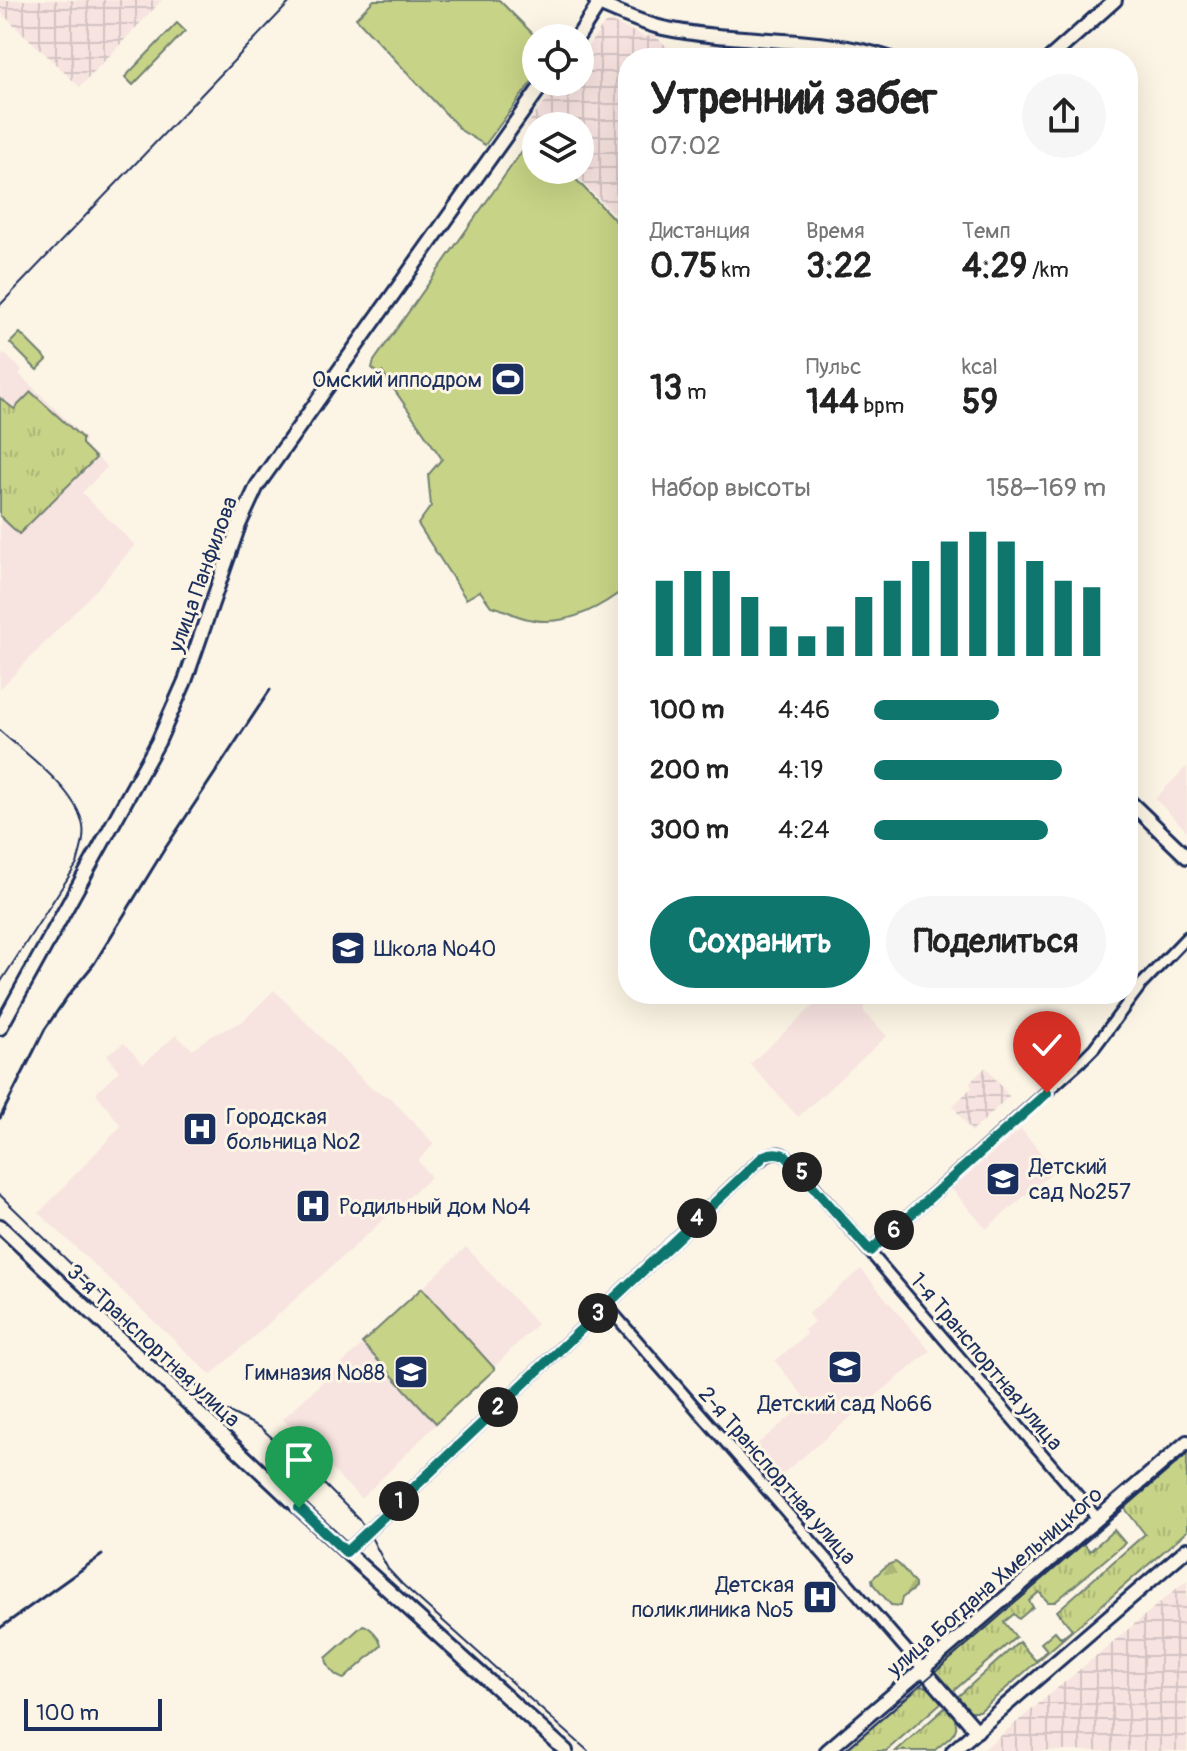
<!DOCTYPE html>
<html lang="ru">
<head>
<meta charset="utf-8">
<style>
	body { margin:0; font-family:Pangolin,sans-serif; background:#f6f6f6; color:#222; height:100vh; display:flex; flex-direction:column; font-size:30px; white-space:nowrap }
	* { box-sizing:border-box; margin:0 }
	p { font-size:26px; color:#767676 }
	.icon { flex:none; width:44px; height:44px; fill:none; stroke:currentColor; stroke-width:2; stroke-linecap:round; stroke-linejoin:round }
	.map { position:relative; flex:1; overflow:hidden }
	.panel { position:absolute; left:618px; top:48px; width:520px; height:956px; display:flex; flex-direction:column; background:#fff; border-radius:32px; box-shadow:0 8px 32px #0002 }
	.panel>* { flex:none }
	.fabs { position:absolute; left:522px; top:24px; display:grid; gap:16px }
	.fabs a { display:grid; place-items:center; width:72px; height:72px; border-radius:50%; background:#fff; box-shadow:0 8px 32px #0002; font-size:40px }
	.scale { position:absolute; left:24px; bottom:20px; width:138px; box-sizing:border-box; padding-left:8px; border:4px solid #1b2f5e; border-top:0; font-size:22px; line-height:28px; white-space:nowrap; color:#1b2f5e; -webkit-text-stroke:6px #fcf5e5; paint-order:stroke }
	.pin { position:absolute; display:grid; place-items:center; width:68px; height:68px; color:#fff; margin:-82px -34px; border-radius:50% 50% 50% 0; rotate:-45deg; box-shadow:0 0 8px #0007 }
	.pin .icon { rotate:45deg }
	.km { position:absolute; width:40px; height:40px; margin:-20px; border-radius:50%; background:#222; color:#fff; font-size:22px; line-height:40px; text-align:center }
	.round { display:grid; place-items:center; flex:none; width:84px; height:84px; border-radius:42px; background:#f6f6f6 }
	.headline { display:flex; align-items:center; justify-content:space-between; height:136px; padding:0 32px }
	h1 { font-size:44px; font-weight:700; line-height:60px }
	.figures { display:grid; grid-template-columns:repeat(3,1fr); gap:12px; height:136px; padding:8px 32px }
	.figures div { display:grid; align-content:center }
	.figures b { font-size:34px; font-weight:700 }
	.figures small { font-size:22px; font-weight:400 }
	.figures p { font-size:22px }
	.chart { height:224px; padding:16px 32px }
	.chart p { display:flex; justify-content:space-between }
	.chart svg { width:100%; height:144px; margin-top:8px; stroke:#0f766e; stroke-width:6 }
	.cta { display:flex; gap:16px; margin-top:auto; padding:16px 32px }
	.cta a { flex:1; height:92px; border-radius:48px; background:#0f766e; color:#fff; font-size:32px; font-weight:700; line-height:92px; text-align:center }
	.cta a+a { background:#f6f6f6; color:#222 }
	ul { padding:0 32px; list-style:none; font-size:26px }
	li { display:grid; grid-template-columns:128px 96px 1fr; align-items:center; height:60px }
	li i { height:20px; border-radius:10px; background:#0f766e }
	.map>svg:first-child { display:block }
</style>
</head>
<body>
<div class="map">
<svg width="1187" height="1751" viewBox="0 0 1187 1751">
	<defs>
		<pattern id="industrial-grid" width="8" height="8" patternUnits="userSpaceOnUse" patternTransform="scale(2)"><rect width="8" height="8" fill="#f7e3e0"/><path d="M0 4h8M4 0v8" fill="none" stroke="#d3c3c3"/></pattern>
		<pattern id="grass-tufts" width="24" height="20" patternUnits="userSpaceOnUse" patternTransform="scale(2)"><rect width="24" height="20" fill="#c7d386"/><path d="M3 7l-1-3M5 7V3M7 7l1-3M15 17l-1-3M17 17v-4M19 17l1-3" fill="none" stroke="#aab576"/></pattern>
		<pattern id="forest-firs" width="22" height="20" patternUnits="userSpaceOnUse" patternTransform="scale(2)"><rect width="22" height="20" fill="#c7d386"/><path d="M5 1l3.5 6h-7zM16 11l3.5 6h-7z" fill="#aab576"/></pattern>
	</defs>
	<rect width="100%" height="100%" fill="#fcf5e5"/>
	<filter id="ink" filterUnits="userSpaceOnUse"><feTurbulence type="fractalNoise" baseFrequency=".0125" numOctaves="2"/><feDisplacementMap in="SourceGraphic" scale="16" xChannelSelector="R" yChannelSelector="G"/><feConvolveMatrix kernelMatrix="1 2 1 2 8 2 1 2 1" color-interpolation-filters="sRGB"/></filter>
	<g filter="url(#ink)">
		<!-- built -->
		<g fill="#f7e3e0">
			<polygon points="4,353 22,370 19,374 85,438 84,444 107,467 82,493 135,545 95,591 0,689 0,357"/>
			<polygon points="1187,766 1187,831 1155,799"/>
			<polygon points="274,990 372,1089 391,1098 434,1144 418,1161 431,1177 211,1375 39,1213 121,1126 96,1093 119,1071 107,1054 124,1043 143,1064 176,1035 193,1050 207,1038 242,1022"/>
			<polygon points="826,994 852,994 855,996 864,1005 864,1012 887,1036 798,1117 750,1064"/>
			<polygon points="1021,1129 1055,1170 986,1229 951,1188"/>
			<polygon points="466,1247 537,1324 361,1499 283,1419"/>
			<polygon points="861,1269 930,1351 780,1476 755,1446 808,1402 775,1361 807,1334 804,1330 814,1322 808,1314"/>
		</g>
		<!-- industrial -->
		<g fill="url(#industrial-grid)">
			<polygon points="0,0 162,0 80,87 0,12"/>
			<polygon points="607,22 611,22 646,37 653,34 679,58 628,58 628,228 570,170 580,170 580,126 536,126 536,136 526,126 560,82 580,82 580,57 604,24"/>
			<polygon points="986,1067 1009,1096 972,1132 953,1106 972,1087 969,1083"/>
			<polygon points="1187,1580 1187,1751 982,1751"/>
		</g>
		<!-- grass -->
		<g fill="url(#grass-tufts)" stroke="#718172" stroke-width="2">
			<polygon points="31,392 82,438 82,444 96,458 19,534 0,516 0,398 14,409"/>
			<polygon points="1187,1449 1187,1531 980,1711 968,1711 955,1699 1019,1642 1036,1661 1047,1650 1041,1643 1055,1631 1061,1638 1072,1629 1057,1611 1145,1534 1122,1505"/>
			<polygon points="1114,1530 1125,1543 1055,1602 1048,1602 1039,1592 1029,1601 1033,1607 1019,1619 1014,1614 1004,1622 1016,1637 951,1693 932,1669 1083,1543 1090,1551"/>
			<polygon points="921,1685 930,1688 942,1702 886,1751 845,1751"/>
			<path d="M947,1706C966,1731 953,1734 934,1751H896Z"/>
		</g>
		<!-- forest -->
		<path fill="url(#forest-firs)" stroke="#718172" stroke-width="2" d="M895,1562C903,1565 909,1578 915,1584V1588L902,1598L900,1606L891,1605L873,1584L872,1579L887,1565Z"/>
		<!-- park -->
		<g fill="#c7d386" stroke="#718172" stroke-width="2">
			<polygon points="374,0 499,0 537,38 536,76 485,145 462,131 356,18"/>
			<polygon points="177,23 185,31 133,85 125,77"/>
			<path d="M534,134L536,137V170H567L628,234V586C598,610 560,630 521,617C511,614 502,608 491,606L480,591L466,599L418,524L431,506L428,475L442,459L382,372L379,374L372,368L374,361Z"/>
			<polygon points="20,333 47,360 37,370 10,343"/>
			<polygon points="422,1288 495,1369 436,1423 362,1343"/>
			<path d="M363,1625C371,1627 380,1638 381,1646L344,1679C335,1677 327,1667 326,1658Z"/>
		</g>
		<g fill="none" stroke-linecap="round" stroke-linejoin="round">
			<!-- minor casing -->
			<g stroke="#1b2f5e" stroke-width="15">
				<g id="minor">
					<polyline points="870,1251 1080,1062 1094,1048 1141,985 1187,937"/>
					<polyline points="606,1305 923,1669"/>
					<path d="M346,1552L752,1167C779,1143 784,1152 805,1176L1097,1518"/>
				</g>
			</g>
			<!-- major casing -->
			<g stroke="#1b2f5e" stroke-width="18">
				<g id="major">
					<path d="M595,0L599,4C620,13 641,23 663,28C737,44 817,35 889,58"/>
					<polyline points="577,38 599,4"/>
					<polyline points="1050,58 1115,0"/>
					<polyline points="1128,800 1187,857"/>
					<polyline points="0,1028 158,742 185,681 239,525 257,486 544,82"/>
					<polyline points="0,1226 346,1552 566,1751"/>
					<polyline points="923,1669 977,1731"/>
					<polyline points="827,1751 1187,1442"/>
					<polyline points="953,1751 1187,1549"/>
				</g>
			</g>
			<!-- minor -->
			<use href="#minor" stroke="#fcf5e5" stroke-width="9"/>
			<!-- major -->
			<use href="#major" stroke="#fcf5e5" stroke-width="12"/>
			<!-- tram -->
			<g stroke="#1b2f5e" stroke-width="2">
				<polyline points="0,305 292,0"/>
				<path d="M0,731C27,755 77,790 83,826C85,839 80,852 77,864L0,983"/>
				<polyline points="0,1195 212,1401 225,1410 261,1428 324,1484 359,1519 371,1537 388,1569 402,1584 588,1751"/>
				<polyline points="844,1751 1187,1454"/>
			</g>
			<!-- rail -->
			<g stroke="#1b2f5e" stroke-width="3">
				<polyline points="0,1118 45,1029 67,997 94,964 164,850 270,690"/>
				<polyline points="0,1628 102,1555"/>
			</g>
		</g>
	</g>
	<g fill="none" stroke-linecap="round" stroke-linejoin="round" filter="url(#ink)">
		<!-- route casing -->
		<g stroke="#fff" stroke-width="16">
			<path id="route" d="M299,1508L346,1552L764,1156C772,1152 778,1152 786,1156L870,1251L1047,1093"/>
		</g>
		<!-- route -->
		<use href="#route" stroke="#0f766e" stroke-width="10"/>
	</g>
	<!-- icons -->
	<defs>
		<g id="stadium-square" transform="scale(1.8)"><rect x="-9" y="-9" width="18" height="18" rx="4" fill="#1b2f5e" stroke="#fcf5e5"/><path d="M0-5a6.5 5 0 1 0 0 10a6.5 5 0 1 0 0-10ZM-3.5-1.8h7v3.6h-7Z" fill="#fff"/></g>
		<g id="school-square" transform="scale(1.8)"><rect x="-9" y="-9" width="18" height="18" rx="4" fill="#1b2f5e" stroke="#fcf5e5"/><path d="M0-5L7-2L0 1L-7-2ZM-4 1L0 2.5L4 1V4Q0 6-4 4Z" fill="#fff"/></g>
		<g id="hospital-square" transform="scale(1.8)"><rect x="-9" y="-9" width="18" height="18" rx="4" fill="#1b2f5e" stroke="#fcf5e5"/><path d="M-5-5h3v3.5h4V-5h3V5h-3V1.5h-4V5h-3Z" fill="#fff"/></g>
	</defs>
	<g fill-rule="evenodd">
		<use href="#stadium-square" x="508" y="379"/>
		<use href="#school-square" x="348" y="948"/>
		<use href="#hospital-square" x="200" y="1129"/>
		<use href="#school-square" x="1003" y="1179"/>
		<use href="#hospital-square" x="313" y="1206"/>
		<use href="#school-square" x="845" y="1367"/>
		<use href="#school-square" x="411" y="1372"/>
		<use href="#hospital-square" x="820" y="1597"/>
	</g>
	<g text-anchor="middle" stroke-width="6" stroke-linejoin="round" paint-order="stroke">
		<!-- poi labels -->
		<g font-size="22" fill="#1b2f5e" stroke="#fcf5e5" text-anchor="start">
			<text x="482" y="387" text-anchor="end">Омский ипподром</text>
			<text x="374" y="956">Школа №40</text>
			<text x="226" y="1124">Городская<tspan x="226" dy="25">больница №2</tspan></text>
			<text x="1029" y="1174">Детский<tspan x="1029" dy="25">сад №257</tspan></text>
			<text x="339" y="1214">Родильный дом №4</text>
			<text x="385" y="1380" text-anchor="end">Гимназия №88</text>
			<text x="845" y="1411" text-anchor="middle">Детский сад №66</text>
			<text x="794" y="1592" text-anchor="end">Детская<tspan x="794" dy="25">поликлиника №5</tspan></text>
		</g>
		<!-- street labels -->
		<g font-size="22" fill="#1b2f5e" stroke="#fcf5e5">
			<text transform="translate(202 574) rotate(-70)" y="8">улица Панфилова</text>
			<text transform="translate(154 1345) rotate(43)" y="8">3-я Транспортная улица</text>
			<text transform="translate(987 1361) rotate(50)" y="8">1-я Транспортная улица</text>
			<text transform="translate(778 1475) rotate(49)" y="8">2-я Транспортная улица</text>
			<text transform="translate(994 1581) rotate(-41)" y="8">улица Богдана Хмельницкого</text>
		</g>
	</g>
</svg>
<div class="fabs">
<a><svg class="icon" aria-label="locate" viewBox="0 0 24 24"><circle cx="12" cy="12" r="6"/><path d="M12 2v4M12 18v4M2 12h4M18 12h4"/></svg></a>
<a><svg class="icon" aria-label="layers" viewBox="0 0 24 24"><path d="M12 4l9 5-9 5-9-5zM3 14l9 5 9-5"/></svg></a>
</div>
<div class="scale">100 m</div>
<div class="pin" style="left:299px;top:1508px;background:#1e9e55"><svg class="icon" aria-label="arrive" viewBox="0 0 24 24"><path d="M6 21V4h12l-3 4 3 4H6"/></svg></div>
<div class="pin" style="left:1047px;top:1093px;background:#d93025"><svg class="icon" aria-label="check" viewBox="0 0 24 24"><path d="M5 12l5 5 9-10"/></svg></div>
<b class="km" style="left:399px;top:1501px">1</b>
<b class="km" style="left:498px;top:1407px">2</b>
<b class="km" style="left:598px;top:1313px">3</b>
<b class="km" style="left:697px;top:1218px">4</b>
<b class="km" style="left:802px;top:1172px">5</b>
<b class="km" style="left:894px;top:1230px">6</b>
<section class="panel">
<div class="headline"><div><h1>Утренний забег</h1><p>07:02</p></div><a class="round"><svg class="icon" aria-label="share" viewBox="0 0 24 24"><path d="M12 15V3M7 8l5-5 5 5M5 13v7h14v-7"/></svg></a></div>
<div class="figures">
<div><p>Дистанция</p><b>0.75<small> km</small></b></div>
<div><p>Время</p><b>3:22</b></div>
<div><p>Темп</p><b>4:29<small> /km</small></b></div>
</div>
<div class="figures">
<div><b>13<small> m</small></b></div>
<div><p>Пульс</p><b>144<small> bpm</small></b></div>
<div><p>kcal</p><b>59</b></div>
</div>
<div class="chart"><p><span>Набор высоты</span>158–169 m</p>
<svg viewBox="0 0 160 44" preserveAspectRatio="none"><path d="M5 44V21M15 44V18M25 44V18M35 44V26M45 44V35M55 44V38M65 44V35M75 44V26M85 44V21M95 44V15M105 44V9M115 44V6M125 44V9M135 44V15M145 44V21M155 44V23"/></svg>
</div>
<ul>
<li><b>100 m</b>4:46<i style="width:54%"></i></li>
<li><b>200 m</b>4:19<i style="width:81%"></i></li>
<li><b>300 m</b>4:24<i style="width:75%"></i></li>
</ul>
<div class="cta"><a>Сохранить</a><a>Поделиться</a></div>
</section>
</div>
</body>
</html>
